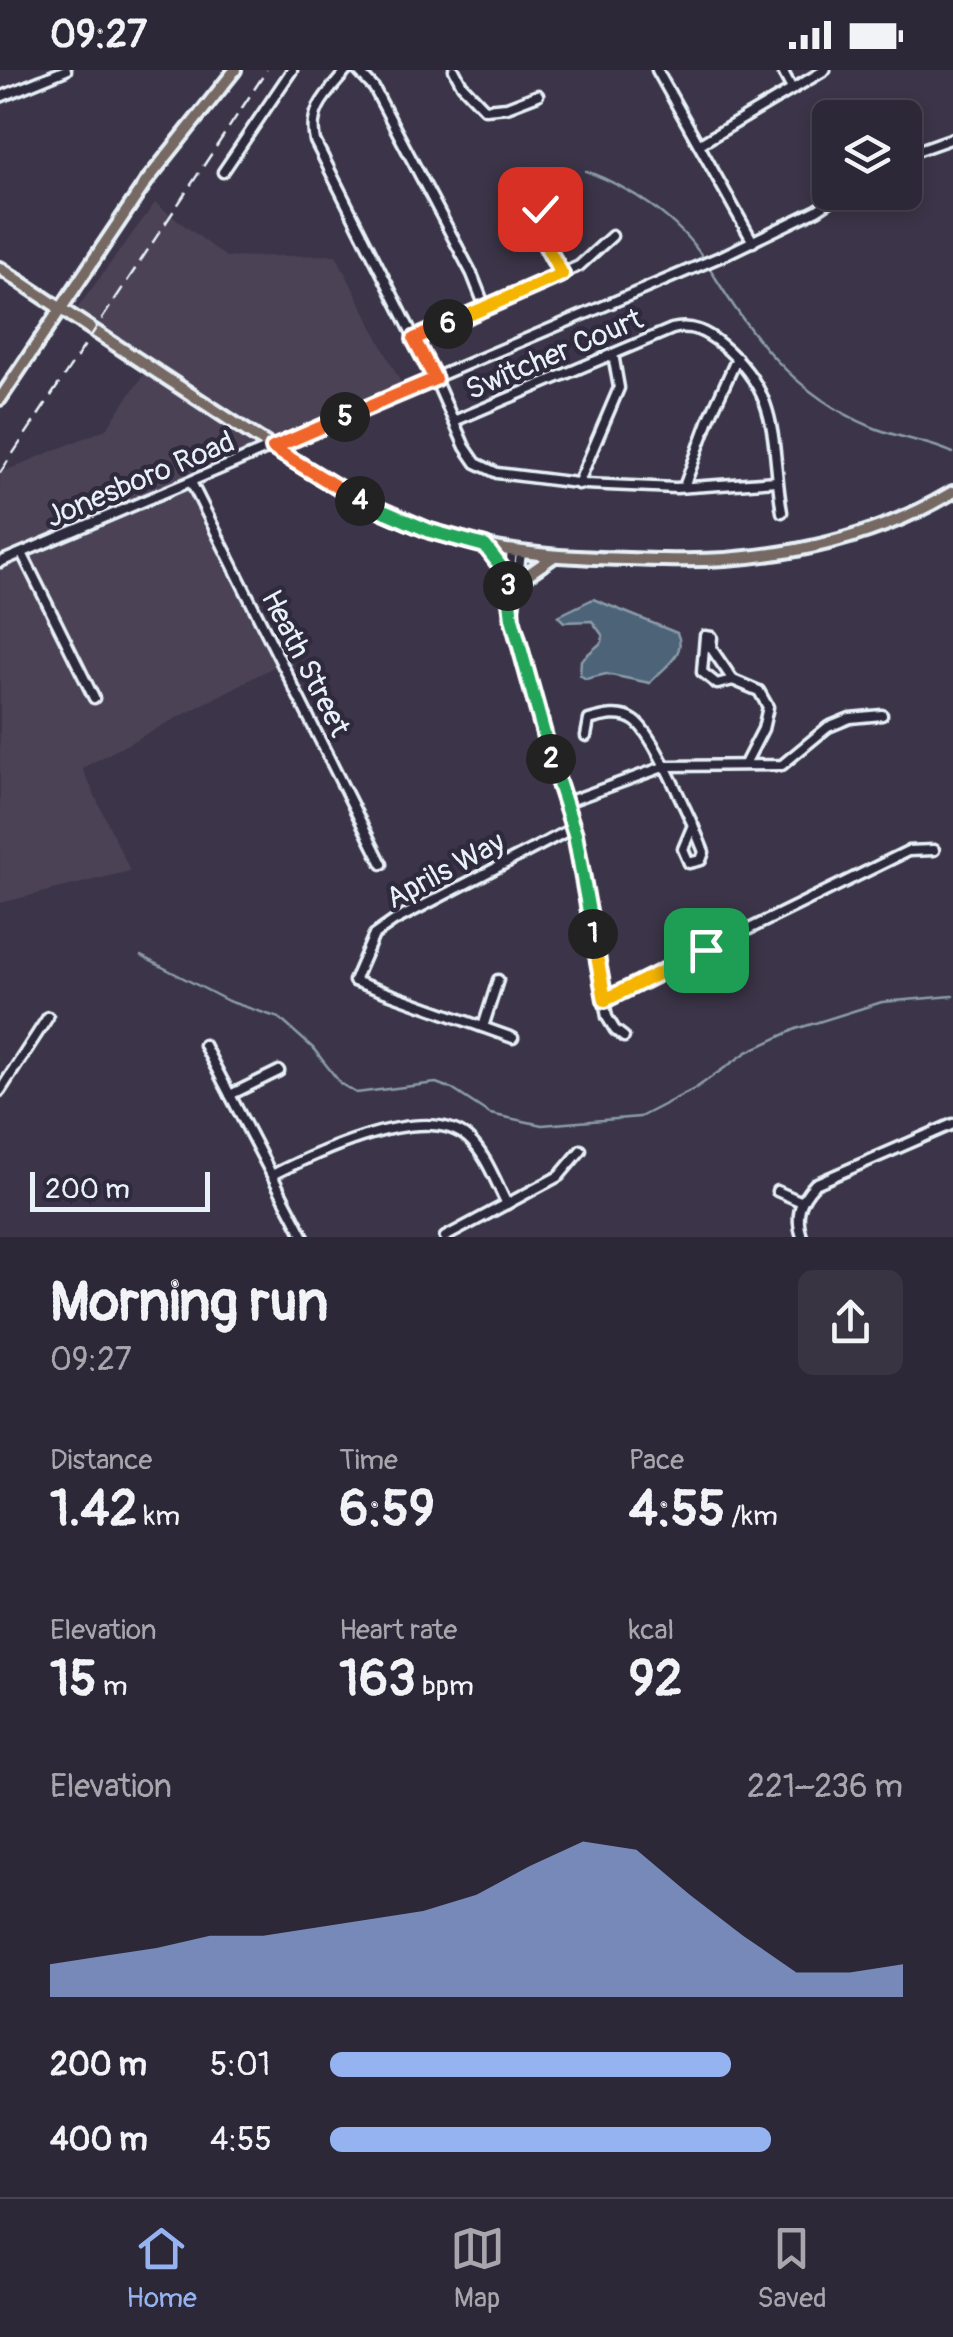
<!DOCTYPE html>
<html lang="en">
<head>
<meta charset="utf-8">
<style>
	body { margin:0; font-family:Pangolin,sans-serif; background:#393442; color:#f1f3f6; height:100vh; display:flex; flex-direction:column; font-size:38px; white-space:nowrap }
	* { box-sizing:border-box; margin:0 }
	p { font-size:32px; color:#a7a6ad }
	.icon { flex:none; width:55px; height:55px; fill:none; stroke:currentColor; stroke-width:2; stroke-linecap:round; stroke-linejoin:round }
	.map { position:relative; height:1167px; overflow:hidden }
	.details { display:flex; flex-direction:column; background:#2d2837; flex:1 }
	.details>* { flex:none }
	.fabs { position:absolute; left:812px; top:30px; display:grid; gap:20px }
	.fabs a { display:grid; place-items:center; width:110px; height:110px; border-radius:15px; background:#2d2837; box-shadow:0 5px 15px #0003,0 0 0 2px #484452; font-size:50px }
	.scale { position:absolute; left:30px; bottom:25px; width:180px; box-sizing:border-box; padding-left:10px; border:5px solid #e8f1f8; border-top:0; font-size:28px; line-height:35px; white-space:nowrap; color:#e8f1f8; -webkit-text-stroke:8px #2f2a3d; paint-order:stroke }
	.pin { position:absolute; display:grid; place-items:center; width:85px; height:85px; color:#fff; margin:-42px; border-radius:20px; box-shadow:0 5px 15px #0006 }
	.km { position:absolute; width:50px; height:50px; margin:-25px; border-radius:50%; background:#222; color:#fff; font-size:28px; line-height:50px; text-align:center }
	.round { display:grid; place-items:center; flex:none; width:105px; height:105px; border-radius:15px; background:#393442 }
	.overview { display:flex; align-items:center; justify-content:space-between; height:170px; padding:0 50px }
	h1 { font-size:55px; font-weight:700; line-height:75px }
	.metrics { display:grid; grid-template-columns:repeat(3,1fr); gap:15px; height:170px; padding:10px 50px }
	.metrics div { display:grid; align-content:center }
	.metrics b { font-size:50px; font-weight:700 }
	.metrics small { font-size:28px; font-weight:400 }
	.metrics p { font-size:28px }
	.chart { height:280px; padding:20px 50px }
	.chart p { display:flex; justify-content:space-between }
	.chart svg { width:100%; height:180px; margin-top:10px; fill:#95b2f1; opacity:.7 }
	ul { padding:0 50px; list-style:none; font-size:32px }
	li { display:grid; grid-template-columns:160px 120px 1fr; align-items:center; height:75px }
	li i { height:25px; border-radius:12px; background:#95b2f1 }
	.status { display:flex; justify-content:space-between; align-items:center; height:70px; padding:0 50px; background:#2d2837; direction:ltr }
	.status svg { height:28px; fill:currentColor }
	.tab-bar { display:flex; justify-content:space-around; align-items:center; height:140px; border-top:2px solid #484452; background:#2d2837; font-size:28px; color:#a7a6ad }
	.tab-bar a { display:grid; justify-items:center; gap:5px }
	.tab-bar .selected { color:#95b2f1 }
	.map>svg:first-child { display:block }
</style>
</head>
<body>
<div class="status"><b>09:27</b><svg viewBox="0 0 49 12"><path d="M0 12V9h3v3zM5 12V6h3v6zM10 12V3h3v9zM15 12V0h3v12zM26 1h20v11H26zM47 4h2v5h-2z"/></svg></div>
<div class="map">
<svg width="953" height="1167" viewBox="0 0 953 1167">
	<rect width="100%" height="100%" fill="#3c3549"/>
	<filter id="ink" filterUnits="userSpaceOnUse"><feTurbulence type="fractalNoise" baseFrequency=".01" numOctaves="2"/><feDisplacementMap in="SourceGraphic" scale="20" xChannelSelector="R" yChannelSelector="G"/><feConvolveMatrix kernelMatrix="1 2 1 2 8 2 1 2 1" color-interpolation-filters="sRGB"/></filter>
	<g filter="url(#ink)">
		<!-- built -->
		<polygon fill="#4c4257" points="155,133 226,187 336,185 406,323 196,412 283,592 82,698 130,801 0,833 0,403 106,359 149,297 73,244"/>
		<!-- water -->
		<path fill="#4d6378" stroke="#8b9cab" stroke-width="2.5" d="M593,529L677,563C688,585 662,598 650,613L606,604L586,609L580,605L581,590L602,572L603,566L592,551L564,552L558,546Z"/>
		<g fill="none" stroke-linecap="round" stroke-linejoin="round">
			<!-- stream -->
			<g stroke="#8b9cab" stroke-width="2.5">
				<path d="M586,101C631,118 677,148 704,189"/>
				<path d="M709,197C750,266 795,325 872,357C898,368 927,371 953,383"/>
				<polyline points="141,886 228,931 279,948 313,978 341,1014 356,1023 436,1013 452,1019 490,1044 542,1055 640,1047 696,1018 747,982 796,959 882,932 953,926"/>
			</g>
			<!-- minor casing -->
			<g stroke="#e8f1f8" stroke-width="15">
				<g id="minor">
					<path d="M347,0C327,24 308,39 315,71L435,309L465,377L476,393L497,403L585,414L676,418L777,411"/>
					<polyline points="357,0 374,18 472,204 485,237"/>
					<polyline points="454,0 462,15 485,39 507,37 538,25"/>
					<polyline points="657,0 753,172"/>
					<polyline points="782,0 792,19"/>
					<polyline points="0,27 66,0"/>
					<polyline points="700,74 825,0"/>
					<polyline points="905,85 953,68"/>
					<polyline points="223,102 292,0"/>
					<path d="M539,139C534,163 551,184 562,204"/>
					<polyline points="415,269 579,196 612,166"/>
					<path d="M454,351L672,259C692,254 706,262 721,274C783,326 770,372 782,442"/>
					<polyline points="191,412 382,794"/>
					<polyline points="578,414 619,318 613,284"/>
					<polyline points="684,417 709,349 737,288"/>
					<polyline points="512,481 507,526 559,716 575,765 607,947 615,960 624,967"/>
					<polyline points="22,483 94,628"/>
					<polyline points="0,492 722,186 817,140 844,122"/>
					<polyline points="513,544 521,483"/>
					<polygon points="705,566 712,567 711,578 733,610 717,614 702,602"/>
					<polyline points="733,610 759,621 768,637 763,659 745,694"/>
					<path d="M586,666L589,650C603,646 621,641 635,651C653,664 681,731 693,755"/>
					<polyline points="564,733 666,696 782,695 828,657 850,648 882,645"/>
					<polygon points="693,755 704,782 701,790 689,793 683,779"/>
					<polyline points="605,930 908,781 934,780"/>
					<polyline points="483,957 498,910"/>
					<polyline points="513,968 354,911 374,865 394,851 573,758"/>
					<polyline points="204,975 304,1167"/>
					<polyline points="0,1021 48,947"/>
					<polyline points="230,1025 279,1001"/>
					<path d="M272,1105C316,1083 425,1031 468,1068C486,1084 496,1113 507,1134"/>
					<polyline points="777,1121 802,1132"/>
					<polyline points="445,1167 559,1106 581,1080"/>
					<path d="M802,1167C795,1145 799,1131 815,1114L953,1054"/>
				</g>
			</g>
			<!-- major casing -->
			<g stroke="#e8f1f8" stroke-width="18">
				<g id="major">
					<path d="M0,198C75,249 151,298 227,348C301,396 373,447 460,470C527,488 594,488 663,490C763,493 866,474 953,422"/>
					<polyline points="0,329 146,112 235,0"/>
					<polyline points="486,477 498,491 508,513"/>
					<polyline points="517,512 553,487"/>
				</g>
			</g>
			<!-- minor -->
			<use href="#minor" stroke="#2f2a3d" stroke-width="8"/>
			<!-- major -->
			<use href="#major" stroke="#766964" stroke-width="10"/>
			<!-- rail -->
			<polyline stroke="#e8f1f8" stroke-width="2.5" stroke-dasharray="15 8" stroke-linecap="butt" points="0,403 267,0"/>
		</g>
	</g>
	<g fill="none" stroke-linecap="round" stroke-linejoin="round" filter="url(#ink)">
		<!-- split-1 casing -->
		<g stroke="#fff" stroke-width="20">
			<polyline id="split-1" points="593,864 605,930 706,880"/>
		</g>
		<!-- split-2 casing -->
		<g stroke="#fff" stroke-width="20">
			<polyline id="split-2" points="551,689 575,764 593,864"/>
		</g>
		<!-- split-3 casing -->
		<g stroke="#fff" stroke-width="20">
			<polyline id="split-3" points="508,516 512,548 551,689"/>
		</g>
		<!-- split-4 casing -->
		<g stroke="#fff" stroke-width="20">
			<polyline id="split-4" points="360,431 430,461 485,476 502,498 508,516"/>
		</g>
		<!-- split-5 casing -->
		<g stroke="#fff" stroke-width="20">
			<polyline id="split-5" points="345,347 273,378 360,431"/>
		</g>
		<!-- split-6 casing -->
		<g stroke="#fff" stroke-width="20">
			<polyline id="split-6" points="345,347 435,309 414,269 448,254"/>
		</g>
		<!-- split-7 casing -->
		<g stroke="#fff" stroke-width="20">
			<path id="split-7" d="M448,254L562,204C551,183 534,163 540,139"/>
		</g>
		<!-- split-1 -->
		<use href="#split-1" stroke="#f5b400" stroke-width="12"/>
		<!-- split-2 -->
		<use href="#split-2" stroke="#22a559" stroke-width="12"/>
		<!-- split-3 -->
		<use href="#split-3" stroke="#22a559" stroke-width="12"/>
		<!-- split-4 -->
		<use href="#split-4" stroke="#22a559" stroke-width="12"/>
		<!-- split-5 -->
		<use href="#split-5" stroke="#f0652b" stroke-width="12"/>
		<!-- split-6 -->
		<use href="#split-6" stroke="#f0652b" stroke-width="12"/>
		<!-- split-7 -->
		<use href="#split-7" stroke="#f5b400" stroke-width="12"/>
	</g>
	<g text-anchor="middle" stroke-width="9" stroke-linejoin="round" paint-order="stroke">
		<!-- street labels -->
		<g font-size="30" fill="#e8f1f8" stroke="#2f2a3d">
			<text transform="translate(554 284) rotate(-23)" y="10">Switcher Court</text>
			<text transform="translate(140 409) rotate(-23)" y="10">Jonesboro Road</text>
			<text transform="translate(306 593) rotate(63)" y="10">Heath Street</text>
			<text transform="translate(445 800) rotate(-28)" y="10">Aprils Way</text>
		</g>
	</g>
</svg>
<div class="fabs">
<a><svg class="icon" aria-label="layers" viewBox="0 0 24 24"><path d="M12 4l9 5-9 5-9-5zM3 14l9 5 9-5"/></svg></a>
</div>
<div class="scale">200 m</div>
<div class="pin" style="left:706px;top:880px;background:#1e9e55"><svg class="icon" aria-label="arrive" viewBox="0 0 24 24"><path d="M6 21V4h12l-3 4 3 4H6"/></svg></div>
<div class="pin" style="left:540px;top:139px;background:#d93025"><svg class="icon" aria-label="check" viewBox="0 0 24 24"><path d="M5 12l5 5 9-10"/></svg></div>
<b class="km" style="left:593px;top:864px">1</b>
<b class="km" style="left:551px;top:689px">2</b>
<b class="km" style="left:508px;top:516px">3</b>
<b class="km" style="left:360px;top:431px">4</b>
<b class="km" style="left:345px;top:347px">5</b>
<b class="km" style="left:448px;top:254px">6</b>
</div>
<section class="details">
<div class="overview"><div><h1>Morning run</h1><p>09:27</p></div><a class="round"><svg class="icon" aria-label="share" viewBox="0 0 24 24"><path d="M12 15V3M7 8l5-5 5 5M5 13v7h14v-7"/></svg></a></div>
<div class="metrics">
<div><p>Distance</p><b>1.42<small> km</small></b></div>
<div><p>Time</p><b>6:59</b></div>
<div><p>Pace</p><b>4:55<small> /km</small></b></div>
</div>
<div class="metrics">
<div><p>Elevation</p><b>15<small> m</small></b></div>
<div><p>Heart rate</p><b>163<small> bpm</small></b></div>
<div><p>kcal</p><b>92</b></div>
</div>
<div class="chart"><p><span>Elevation</span>221–236 m</p>
<svg viewBox="0 0 160 44" preserveAspectRatio="none"><path d="M0 44V36L10 34L20 32L30 29L40 29L50 27L60 25L70 23L80 19L90 12L100 6L110 8L120 19L130 29L140 38L150 38L160 36V44z"/></svg>
</div>
<ul>
<li><b>200 m</b>5:01<i style="width:70%"></i></li>
<li><b>400 m</b>4:55<i style="width:77%"></i></li>
</ul>
</section>
<nav class="tab-bar">
<a class="selected"><svg class="icon" aria-label="home" viewBox="0 0 24 24"><path d="M3 11l9-7 9 7M6 9v11h12V9"/></svg>Home</a>
<a><svg class="icon" aria-label="map" viewBox="0 0 24 24"><path d="M3 6l6-2 6 2 6-2v14l-6 2-6-2-6 2zM9 4v14M15 6v14"/></svg>Map</a>
<a><svg class="icon" aria-label="saved" viewBox="0 0 24 24"><path d="M7 4h10v16l-5-4-5 4z"/></svg>Saved</a>
</nav>
</body>
</html>
